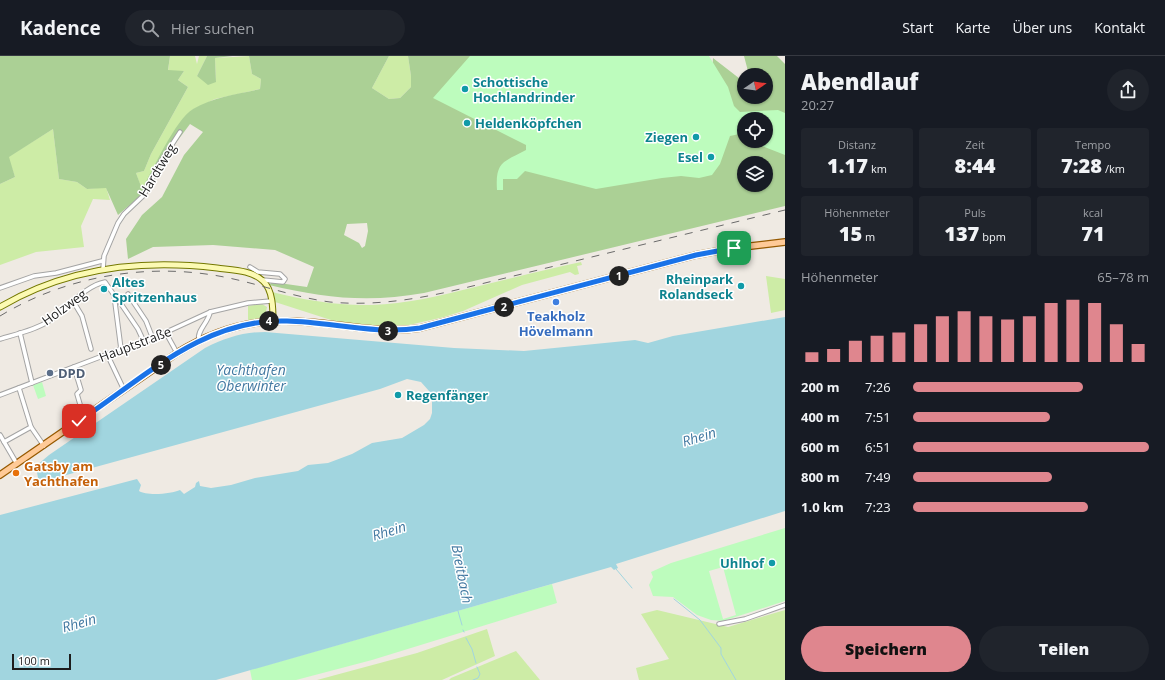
<!DOCTYPE html>
<html lang="de">
<head>
<meta charset="utf-8">
<style>
	body { margin:0; font-family:"Open Sans",sans-serif; background:#20242c; color:#f1f3f6; height:100vh; display:flex; flex-direction:column; font-size:15px; white-space:nowrap }
	* { box-sizing:border-box; margin:0 }
	p { font-size:13px; color:#9ea1a6 }
	.icon { flex:none; width:22px; height:22px; fill:none; stroke:currentColor; stroke-width:2; stroke-linecap:round; stroke-linejoin:round }
	.map { position:relative; flex:1; overflow:hidden }
	.panel { display:flex; flex-direction:column; background:#171b24; width:380px }
	.panel>* { flex:none }
	.needle { width:26px; rotate:77deg }
	.controls { position:absolute; left:737px; top:12px; display:grid; gap:8px }
	.controls a { display:grid; place-items:center; width:36px; height:36px; border-radius:50%; background:#171b24; box-shadow:0 1px 3px #0004; font-size:20px }
	.scale { position:absolute; left:12px; bottom:10px; width:59px; box-sizing:border-box; padding-left:4px; border:2px solid #1d1d1d; border-top:0; font-size:11px; line-height:14px; white-space:nowrap; color:#1d1d1d; -webkit-text-stroke:3px #fff; paint-order:stroke }
	.pin { position:absolute; display:grid; place-items:center; width:34px; height:34px; color:#fff; margin:-17px; border-radius:8px; box-shadow:0 2px 6px #0006 }
	.km { position:absolute; width:20px; height:20px; margin:-10px; border-radius:50%; background:#222; color:#fff; font-size:11px; line-height:20px; text-align:center }
	.round { display:grid; place-items:center; flex:none; width:42px; height:42px; border-radius:21px; background:#20242c }
	.overview { display:flex; align-items:center; justify-content:space-between; height:68px; padding:0 16px }
	h1 { font-size:22px; font-weight:800; line-height:30px }
	.stats { display:grid; grid-template-columns:repeat(3,1fr); gap:6px; height:68px; padding:4px 16px }
	.stats div { display:grid; align-content:center; border-radius:4px; background:#20242c; text-align:center }
	.stats b { font-size:20px; font-weight:800 }
	.stats small { font-size:11px; font-weight:400 }
	.stats p { font-size:11px }
	.chart { height:112px; padding:8px 16px }
	.chart p { display:flex; justify-content:space-between }
	.chart svg { width:100%; height:72px; margin-top:4px; stroke:#df868e; stroke-width:6 }
	.primary-button { display:flex; gap:8px; margin-top:auto; padding:8px 16px }
	.primary-button a { flex:1; height:46px; border-radius:24px; background:#df868e; color:#111; font-size:16px; font-weight:800; line-height:46px; text-align:center }
	.primary-button a+a { background:#20242c; color:#f1f3f6 }
	ul { padding:0 16px; list-style:none; font-size:13px }
	li { display:grid; grid-template-columns:64px 48px 1fr; align-items:center; height:30px }
	li i { height:10px; border-radius:5px; background:#df868e }
	header { display:flex; align-items:center; gap:24px; box-sizing:border-box; height:56px; padding:0 20px; background:#171b24; border-bottom:1px solid #363941 }
	header strong { font-size:19px }
	nav { display:flex; gap:22px; margin-inline-start:auto; font-size:14px }
	.search { width:280px; height:36px; background:#20242c; display:flex; align-items:center; gap:10px; box-sizing:border-box; padding:0 14px; border-radius:22px; color:#9ea1a6; font-size:15px }
	main { display:flex; flex:1; min-height:0 }
	.map>svg:first-child { display:block }
</style>
</head>
<body>
<header>
<strong>Kadence</strong>
<div class="search"><svg class="icon" aria-label="search" viewBox="0 0 24 24"><circle cx="10" cy="10" r="6"/><path d="M15 15l6 6"/></svg>Hier suchen</div>
<nav><a>Start</a><a>Karte</a><a>Über uns</a><a>Kontakt</a></nav>
</header>
<main>
<div class="map">
<svg width="785" height="624" viewBox="0 0 785 624">
	<rect width="100%" height="100%" fill="#efeae3"/>
	<!-- grass -->
	<g fill="#cdeca6">
		<polygon points="170,0 195,0 197,8 199,0 207,0 197,20 216,26 215,2 249,0 252,18 261,23 260,33 215,43 192,54 162,97 142,134 136,117 144,115 151,98 188,31 178,24 184,15 168,15"/>
		<polygon points="389,0 408,0 411,20 411,31 400,42 389,43 372,32"/>
		<polygon points="53,73 59,123 77,126 87,133 106,131 110,144 93,143 81,170 84,191 36,196 0,209 0,128 15,121 8,101"/>
		<path d="M581,206L582,209L577,210L579,218L575,219L570,216L522,229L463,255L444,261L409,269L368,270L331,264L275,246L272,236C305,244 338,250 372,249C406,248 438,240 471,232C508,223 544,214 581,206Z"/>
		<polygon points="766,220 785,223 785,254 771,257"/>
		<polygon points="262,248 267,251 265,261 248,264 248,250"/>
		<polygon points="657,554 728,571 785,554 785,624 639,624 636,612 669,603 641,558"/>
		<polygon points="487,573 495,600 442,624 317,624 417,597"/>
		<polygon points="516,595 540,624 449,624 451,622"/>
	</g>
	<!-- forest -->
	<g fill="#abd095" fill-rule="evenodd">
		<path d="M0,0H170L168,14L184,15L178,24L188,31L151,98L144,115L136,117L142,133C153,114 175,64 193,53C213,41 238,38 260,33L261,23L252,18L249,0H389L372,32L389,43L400,42L411,31V20L408,0H479L711,39L713,2L744,26V41H766V19H749L744,0H777L785,8V150L424,237C368,247 324,242 269,229L272,226L307,231L314,211L275,194L213,189L153,191L128,203L126,183L142,159L162,141L184,99L203,76L190,68L169,96L152,130L118,159L106,132L87,133L77,126L59,123L53,73L9,101L15,121L0,128ZM744,63H766V85H744ZM744,107H766V129H744ZM367,167L368,175L365,190L362,192L359,187L344,179L347,168Z"/>
		<polygon points="207,0 233,0 215,2 216,26 208,29 197,20"/>
	</g>
	<!-- park -->
	<g fill="#bdfcbd" fill-rule="evenodd">
		<path d="M470,0H709L728,31L734,50L740,56L778,54L785,57V99L762,90L763,85H766V63H744V77L730,80L720,108L712,119L699,122L681,120L662,122L596,133L525,115L517,123H503V134H497C495,105 504,106 526,94V89L433,42Z"/>
		<polygon points="42,326 46,340 38,343 33,329"/>
		<path d="M785,472V545L723,565L711,564L697,559L673,541L653,540L649,529L653,521L651,516L671,507ZM723,511L736,559L723,563L709,515Z"/>
		<polygon points="552,528 557,547 372,604 296,624 252,624 250,614"/>
	</g>
	<!-- water -->
	<path fill="#a1d5df" d="M785,261V455L616,508L618,512L614,514L611,511L216,624H0V459L137,423L141,429L139,435C146,440 172,438 180,434L184,438L195,431L196,427L199,425L200,430L211,432L231,429L255,422L298,415L308,409L328,407L352,398L372,387L402,382L424,369L430,363L432,357V345L429,335L421,326L407,323L380,333L59,421L44,425L38,422L36,410L49,399L205,292C225,282 243,276 265,276L454,292L524,295L635,284L648,287L673,280Z"/>
	<g fill="none" stroke-linecap="round" stroke-linejoin="round">
		<!-- stream -->
		<g stroke="#a1d5df" stroke-width="1">
			<polyline points="616,513 632,532"/>
			<polyline points="674,543 700,564 721,592 721,598 736,624"/>
			<polyline points="458,555 462,569"/>
			<polyline points="463,574 464,576"/>
			<polyline points="466,582 472,593 476,607"/>
			<polyline points="473,624 478,622 480,618 477,611"/>
		</g>
		<!-- street casing -->
		<g stroke="#a4a4a4" stroke-width="5.5">
			<g id="street">
				<polyline points="250,211 258,216 280,218 285,223 283,226 263,224"/>
				<polyline points="103,213 104,200 118,167 124,158 144,139 158,110 180,76"/>
				<polyline points="0,232 34,220 56,217 102,205"/>
				<polyline points="128,238 146,265 153,283"/>
				<polyline points="115,239 138,273 144,286"/>
				<polyline points="73,245 82,260 91,293"/>
				<polyline points="20,277 32,327"/>
				<polyline points="166,277 177,297"/>
				<path d="M0,283C17,278 35,274 49,265C65,254 86,229 105,226L114,239L121,293"/>
				<path d="M199,284C196,275 209,266 210,256"/>
				<polyline points="107,298 124,334"/>
				<polyline points="74,311 81,334 77,338 84,362"/>
				<polyline points="19,332 31,371 44,390"/>
				<polyline points="0,339 121,293 147,285 210,256 248,247 271,245"/>
				<polyline points="0,379 17,408"/>
				<polyline points="4,386 31,371"/>
				<polyline points="719,568 745,563 785,549"/>
			</g>
		</g>
		<!-- secondary casing -->
		<g stroke="#747800" stroke-width="7">
			<path id="secondary" d="M0,251C66,212 142,203 217,212C232,214 252,214 263,225C273,234 273,253 273,265"/>
		</g>
		<!-- primary casing -->
		<g stroke="#965900" stroke-width="8">
			<path id="primary" d="M0,419L177,297C211,276 246,264 286,265C332,265 375,279 420,272L696,199L734,192L785,186"/>
		</g>
		<!-- street -->
		<use href="#street" stroke="#fff" stroke-width="3.5"/>
		<!-- secondary -->
		<use href="#secondary" stroke="#fcfab3" stroke-width="5"/>
		<!-- primary -->
		<use href="#primary" stroke="#ffca97" stroke-width="5.5"/>
		<!-- rail -->
		<path stroke="#6b6b6b" stroke-width="1" stroke-dasharray="8 8" stroke-linecap="butt" d="M0,260C66,220 148,206 224,221C260,228 293,241 330,246C372,250 412,244 452,235L785,154"/>
	</g>
	<g fill="none" stroke-linecap="round" stroke-linejoin="round">
		<!-- route casing -->
		<g stroke="#fff" stroke-width="8">
			<path id="route" d="M79,365C144,322 204,262 287,265C332,266 375,279 420,272L696,199L734,192"/>
		</g>
		<!-- route -->
		<use href="#route" stroke="#1a73e8" stroke-width="5"/>
	</g>
	<!-- markers -->
	<g fill="#0f9aa8" stroke="#fff" stroke-width="1.5">
		<circle cx="465" cy="33" r="4"/>
		<circle cx="467" cy="67" r="4"/>
		<circle cx="696" cy="81" r="4"/>
		<circle cx="711" cy="101" r="4"/>
		<circle cx="741" cy="230" r="4"/>
		<circle cx="104" cy="233" r="4"/>
		<circle cx="398" cy="339" r="4"/>
		<circle cx="772" cy="507" r="4"/>
	</g>
	<circle fill="#3f7fe0" stroke="#fff" stroke-width="1.5" cx="556" cy="246" r="4"/>
	<circle fill="#5c6f8a" stroke="#fff" stroke-width="1.5" cx="50" cy="317" r="4"/>
	<circle fill="#e8710a" stroke="#fff" stroke-width="1.5" cx="16" cy="417" r="4"/>
	<g text-anchor="middle" stroke-width="3" stroke-linejoin="round" paint-order="stroke">
		<!-- culture labels -->
		<g font-size="13" font-weight="bold" fill="#0d838f" stroke="#fff" text-anchor="start">
			<text x="473" y="31">Schottische<tspan x="473" dy="15">Hochlandrinder</tspan></text>
			<text x="475" y="72">Heldenköpfchen</text>
			<text x="688" y="86" text-anchor="end">Ziegen</text>
			<text x="703" y="106" text-anchor="end">Esel</text>
			<text x="733" y="228" text-anchor="end">Rheinpark<tspan x="733" dy="15">Rolandseck</tspan></text>
			<text x="112" y="231">Altes<tspan x="112" dy="15">Spritzenhaus</tspan></text>
			<text x="406" y="344">Regenfänger</text>
			<text x="764" y="512" text-anchor="end">Uhlhof</text>
		</g>
		<!-- street labels -->
		<g font-size="13" fill="#1d1d1d" stroke="#fff">
			<text transform="translate(157 114) rotate(-59)" y="5">Hardtweg</text>
			<text transform="translate(64 251) rotate(-36)" y="5">Holzweg</text>
			<text transform="translate(135 288) rotate(-21)" y="5">Hauptstraße</text>
		</g>
		<!-- shop labels -->
		<g font-size="13" font-weight="bold" fill="#366cbe" stroke="#fff">
			<text x="556" y="265">Teakholz<tspan x="556" dy="15">Hövelmann</tspan></text>
		</g>
		<!-- service labels -->
		<g font-size="13" font-weight="bold" fill="#4e5e75" stroke="#fff" text-anchor="start">
			<text x="58" y="322">DPD</text>
		</g>
		<!-- food labels -->
		<g font-size="13" font-weight="bold" fill="#c56008" stroke="#fff" text-anchor="start">
			<text x="24" y="415">Gatsby am<tspan x="24" dy="15">Yachthafen</tspan></text>
		</g>
		<!-- water labels -->
		<g font-size="14" font-style="italic" fill="#4178a1" stroke="#fff">
			<text x="251" y="319">Yachthafen<tspan x="251" dy="16">Oberwinter</tspan></text>
			<text transform="translate(699 381) rotate(-17)" y="5">Rhein</text>
			<text transform="translate(389 475) rotate(-17)" y="5">Rhein</text>
			<text transform="translate(462 518) rotate(79)" y="5">Breitbach</text>
			<text transform="translate(79 567) rotate(-16)" y="5">Rhein</text>
		</g>
	</g>
</svg>
<div class="controls">
<a><svg class="needle" viewBox="-14 -14 28 28"><path d="M0-13l5 13h-10z" fill="#e53935"/><path d="M0 13l5-13h-10z" fill="#9ea1a6"/></svg></a>
<a><svg class="icon" aria-label="locate" viewBox="0 0 24 24"><circle cx="12" cy="12" r="6"/><path d="M12 2v4M12 18v4M2 12h4M18 12h4"/></svg></a>
<a><svg class="icon" aria-label="layers" viewBox="0 0 24 24"><path d="M12 4l9 5-9 5-9-5zM3 14l9 5 9-5"/></svg></a>
</div>
<div class="scale">100 m</div>
<div class="pin" style="left:734px;top:192px;background:#1e9e55"><svg class="icon" aria-label="arrive" viewBox="0 0 24 24"><path d="M6 21V4h12l-3 4 3 4H6"/></svg></div>
<div class="pin" style="left:79px;top:365px;background:#d93025"><svg class="icon" aria-label="check" viewBox="0 0 24 24"><path d="M5 12l5 5 9-10"/></svg></div>
<b class="km" style="left:619px;top:220px">1</b>
<b class="km" style="left:504px;top:251px">2</b>
<b class="km" style="left:388px;top:275px">3</b>
<b class="km" style="left:269px;top:265px">4</b>
<b class="km" style="left:161px;top:309px">5</b>
</div>
<section class="panel">
<div class="overview"><div><h1>Abendlauf</h1><p>20:27</p></div><a class="round"><svg class="icon" aria-label="share" viewBox="0 0 24 24"><path d="M12 15V3M7 8l5-5 5 5M5 13v7h14v-7"/></svg></a></div>
<div class="stats">
<div><p>Distanz</p><b>1.17<small> km</small></b></div>
<div><p>Zeit</p><b>8:44</b></div>
<div><p>Tempo</p><b>7:28<small> /km</small></b></div>
</div>
<div class="stats">
<div><p>Höhenmeter</p><b>15<small> m</small></b></div>
<div><p>Puls</p><b>137<small> bpm</small></b></div>
<div><p>kcal</p><b>71</b></div>
</div>
<div class="chart"><p><span>Höhenmeter</span>65–78 m</p>
<svg viewBox="0 0 160 44" preserveAspectRatio="none"><path d="M5 44V38M15 44V36M25 44V31M35 44V28M45 44V26M55 44V21M65 44V16M75 44V13M85 44V16M95 44V18M105 44V16M115 44V8M125 44V6M135 44V8M145 44V21M155 44V33"/></svg>
</div>
<ul>
<li><b>200 m</b>7:26<i style="width:72%"></i></li>
<li><b>400 m</b>7:51<i style="width:58%"></i></li>
<li><b>600 m</b>6:51<i style="width:100%"></i></li>
<li><b>800 m</b>7:49<i style="width:59%"></i></li>
<li><b>1.0 km</b>7:23<i style="width:74%"></i></li>
</ul>
<div class="primary-button"><a>Speichern</a><a>Teilen</a></div>
</section>
</main>
</body>
</html>
